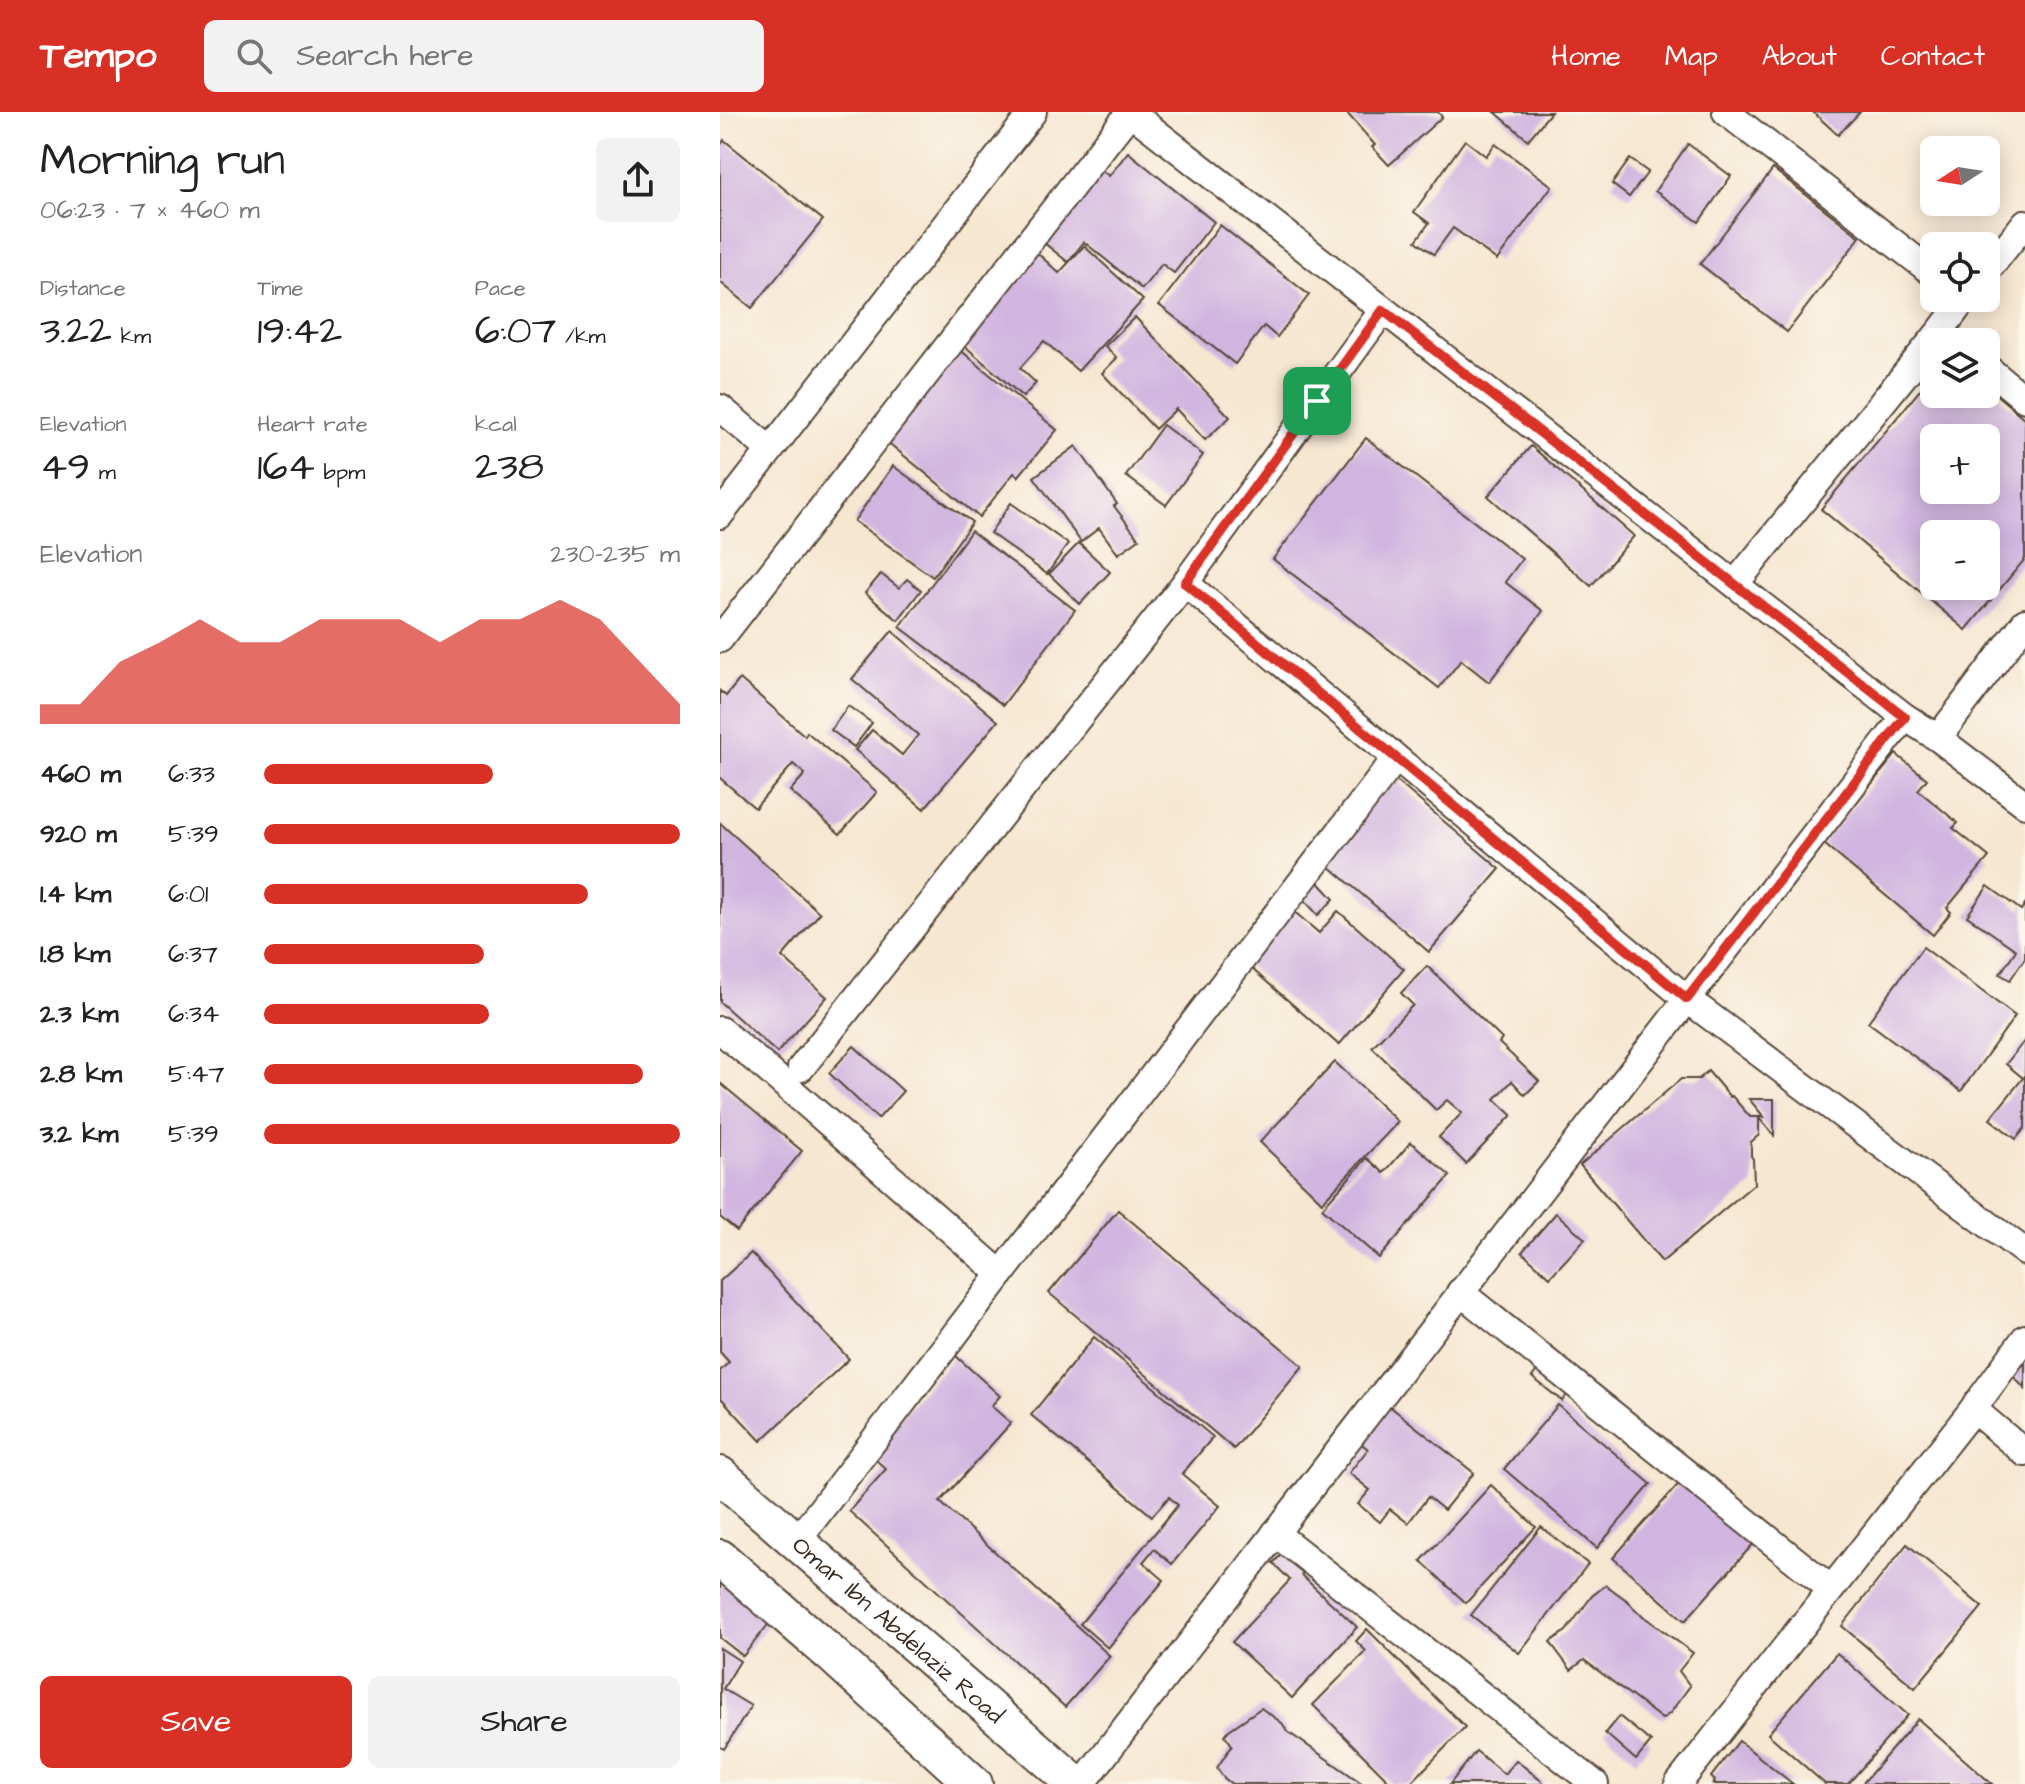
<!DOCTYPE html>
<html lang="en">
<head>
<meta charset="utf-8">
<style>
	body { margin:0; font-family:"Architects Daughter",sans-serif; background:#f2f2f2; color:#222; height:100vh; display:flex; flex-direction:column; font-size:30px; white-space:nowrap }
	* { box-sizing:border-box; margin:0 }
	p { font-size:26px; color:#767676 }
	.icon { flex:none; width:44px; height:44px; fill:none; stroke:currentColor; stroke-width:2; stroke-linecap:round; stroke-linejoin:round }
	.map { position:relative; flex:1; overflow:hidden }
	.details { display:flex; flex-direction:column; background:#fff; width:720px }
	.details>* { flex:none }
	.needle { width:52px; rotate:258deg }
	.fabs { position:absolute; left:1200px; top:24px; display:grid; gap:16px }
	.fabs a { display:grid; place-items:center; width:80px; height:80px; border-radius:12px; background:#fff; box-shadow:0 4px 20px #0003; font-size:40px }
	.pin { position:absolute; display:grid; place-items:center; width:68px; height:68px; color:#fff; margin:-34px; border-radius:16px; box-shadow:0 4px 12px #0006 }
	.round { display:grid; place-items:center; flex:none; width:84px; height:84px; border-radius:12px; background:#f2f2f2 }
	.summary { display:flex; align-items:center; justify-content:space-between; height:136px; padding:0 40px }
	h1 { font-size:44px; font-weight:600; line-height:60px }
	.stats { display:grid; grid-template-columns:repeat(3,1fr); gap:12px; height:136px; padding:8px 40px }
	.stats div { display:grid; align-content:center }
	.stats b { font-size:40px; font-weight:600 }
	.stats small { font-size:22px; font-weight:400 }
	.stats p { font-size:22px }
	.chart { height:224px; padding:16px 40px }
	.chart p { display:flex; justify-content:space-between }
	.chart svg { width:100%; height:144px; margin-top:8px; fill:#d93025; opacity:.7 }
	.action { display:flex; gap:16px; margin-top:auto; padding:16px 40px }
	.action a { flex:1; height:92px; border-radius:12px; background:#d93025; color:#fff; font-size:32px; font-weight:600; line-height:92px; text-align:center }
	.action a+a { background:#f2f2f2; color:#222 }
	ul { padding:0 40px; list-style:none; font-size:26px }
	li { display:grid; grid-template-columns:128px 96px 1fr; align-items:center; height:60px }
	li i { height:20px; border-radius:10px; background:#d93025 }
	header { display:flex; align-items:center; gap:48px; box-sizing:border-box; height:112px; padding:0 40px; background:#d93025; color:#fff }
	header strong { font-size:38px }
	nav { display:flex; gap:44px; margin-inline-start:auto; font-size:28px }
	.search { width:560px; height:72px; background:#f2f2f2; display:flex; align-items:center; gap:20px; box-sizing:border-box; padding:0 28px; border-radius:12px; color:#767676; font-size:30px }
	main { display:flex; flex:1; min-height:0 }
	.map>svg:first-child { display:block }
</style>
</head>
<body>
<header>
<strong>Tempo</strong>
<div class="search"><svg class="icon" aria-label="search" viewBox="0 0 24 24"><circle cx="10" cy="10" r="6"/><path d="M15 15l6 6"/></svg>Search here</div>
<nav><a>Home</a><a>Map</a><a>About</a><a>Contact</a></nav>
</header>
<main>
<section class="details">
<div class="summary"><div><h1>Morning run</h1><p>06:23 · 7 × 460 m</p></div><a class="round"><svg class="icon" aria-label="share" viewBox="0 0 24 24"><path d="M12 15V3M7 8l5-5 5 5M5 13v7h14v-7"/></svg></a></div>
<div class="stats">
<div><p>Distance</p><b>3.22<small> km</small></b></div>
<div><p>Time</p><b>19:42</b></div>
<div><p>Pace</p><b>6:07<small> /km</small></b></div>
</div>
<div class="stats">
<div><p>Elevation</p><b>49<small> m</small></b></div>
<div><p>Heart rate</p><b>164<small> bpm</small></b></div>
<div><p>kcal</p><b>238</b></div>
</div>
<div class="chart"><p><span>Elevation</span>230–235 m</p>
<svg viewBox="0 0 160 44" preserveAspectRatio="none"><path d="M0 44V38L10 38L20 25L30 19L40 12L50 19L60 19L70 12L80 12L90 12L100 19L110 12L120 12L130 6L140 12L150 25L160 38V44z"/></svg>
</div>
<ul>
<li><b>460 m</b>6:33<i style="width:55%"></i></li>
<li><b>920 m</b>5:39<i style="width:100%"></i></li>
<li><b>1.4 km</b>6:01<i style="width:78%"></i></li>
<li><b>1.8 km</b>6:37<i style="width:53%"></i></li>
<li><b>2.3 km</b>6:34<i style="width:54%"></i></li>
<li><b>2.8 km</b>5:47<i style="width:91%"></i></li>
<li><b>3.2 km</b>5:39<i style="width:100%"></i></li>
</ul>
<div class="action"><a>Save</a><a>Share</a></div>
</section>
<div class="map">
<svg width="1305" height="1672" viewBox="0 0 1305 1672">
	<rect width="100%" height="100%" fill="#fbf7ec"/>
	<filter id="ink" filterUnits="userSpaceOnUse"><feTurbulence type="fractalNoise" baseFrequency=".0125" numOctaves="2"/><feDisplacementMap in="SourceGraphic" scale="16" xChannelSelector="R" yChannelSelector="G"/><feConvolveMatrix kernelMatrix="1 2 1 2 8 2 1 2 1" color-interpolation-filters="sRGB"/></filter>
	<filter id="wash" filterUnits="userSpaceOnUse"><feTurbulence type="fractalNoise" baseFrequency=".006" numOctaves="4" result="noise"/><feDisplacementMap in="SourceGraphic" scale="32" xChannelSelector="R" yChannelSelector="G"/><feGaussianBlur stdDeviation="1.8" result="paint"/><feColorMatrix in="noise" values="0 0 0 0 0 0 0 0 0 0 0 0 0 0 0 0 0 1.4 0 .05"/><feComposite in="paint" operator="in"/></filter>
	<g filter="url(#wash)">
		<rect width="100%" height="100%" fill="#f6e7d1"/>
		<g id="blocks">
			<!-- building -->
			<g fill="#d1b5e0" fill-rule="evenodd">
				<polygon points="626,0 718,0 722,5 669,53 652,35 655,33"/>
				<polygon points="775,0 831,0 808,28"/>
				<polygon points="1093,0 1140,0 1118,23"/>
				<polygon points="4,28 103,108 32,196 0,170 0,34"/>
				<polygon points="745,28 766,44 775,32 832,74 777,148 733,116 714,142 696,129 709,111 694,100"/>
				<polygon points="968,32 1011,64 979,110 935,79"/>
				<polygon points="408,40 494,110 454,161 442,152 422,177 364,130 348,150 318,126 376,54 389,64"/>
				<polygon points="910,47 928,60 909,85 892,72"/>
				<polygon points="1053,57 1140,125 1067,220 980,152"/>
				<polygon points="500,113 589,183 557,225 544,214 515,252 439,193"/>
				<polygon points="364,134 423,188 358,259 324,229 300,256 316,271 303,285 238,228 312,136 339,161"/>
				<polygon points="415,205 510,305 485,328 456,297 435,317 382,261 397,246 385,234"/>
				<polygon points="239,237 337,318 298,365 294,361 259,405 165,328"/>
				<path d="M1214,261V282H1266V274L1305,307V447L1246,518L1101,397ZM1214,326H1266V378H1214ZM1214,422H1266V474H1214Z"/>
				<polygon points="443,313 483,343 446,393 406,364"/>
				<polygon points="646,326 802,447 785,470 823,499 769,570 741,548 719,576 553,447"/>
				<polygon points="356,334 397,392 394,394 419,427 398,442 379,416 361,430 314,365"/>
				<polygon points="811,334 914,424 871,474 768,384"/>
				<polygon points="173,354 252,410 213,465 134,409"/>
				<polygon points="291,391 348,432 327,462 270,421"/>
				<polygon points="251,419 355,498 283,593 180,515"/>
				<polygon points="359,431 390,460 360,492 329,462"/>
				<polygon points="161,462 179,476 187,467 201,478 178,508 145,481"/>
				<polygon points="172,519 278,609 204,697 135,638 152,618 182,643 198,623 132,567"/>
				<polygon points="20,567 85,624 87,620 157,680 120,722 70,679 85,662 73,652 35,696 0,666 0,579 6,584"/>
				<polygon points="128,594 152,611 134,635 111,618"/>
				<polygon points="1176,642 1207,667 1198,678 1238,711 1233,716 1269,745 1227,796 1231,800 1213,823 1103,731"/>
				<polygon points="673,666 780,757 709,840 603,749"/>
				<polygon points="0,711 100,801 62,845 107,885 57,941 0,890"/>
				<polygon points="593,764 614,787 598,803 576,779"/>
				<polygon points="1268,774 1301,798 1305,792 1305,846 1290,868 1280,862 1296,838 1247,804"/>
				<polygon points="570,796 599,821 618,799 684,857 619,933 524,850"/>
				<polygon points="1203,835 1295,904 1241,979 1148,910"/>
				<polygon points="707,854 782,927 779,931 819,969 805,983 792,969 775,987 792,1003 746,1052 719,1025 742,1001 727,988 716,998 652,935 693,893 681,881"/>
				<polygon points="1305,928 1305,1016 1296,1027 1270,1007 1303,966 1286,952"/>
				<polygon points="134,934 183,979 158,1007 109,961"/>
				<polygon points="615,950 678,1010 602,1090 540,1030"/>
				<polygon points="988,959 1010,985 1012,984 1030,1005 1044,1005 1029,987 1054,987 1054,1024 1039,1006 1039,1023 1031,1030 1031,1044 1033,1047 1034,1072 942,1150 860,1053 961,967 979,967"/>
				<polygon points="0,971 82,1039 17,1119 0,1105"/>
				<polygon points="691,1030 730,1064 659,1146 602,1096 647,1046 664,1061"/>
				<polygon points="398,1098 583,1254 514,1337 329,1181"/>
				<polygon points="836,1101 865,1127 830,1165 802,1140"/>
				<polygon points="31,1141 129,1247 41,1329 0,1285 0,1259 9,1250 0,1240 0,1169"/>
				<polygon points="374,1225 493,1325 462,1362 500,1394 452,1452 434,1437 423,1450 444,1468 388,1536 360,1512 458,1393 449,1385 432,1404 311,1303"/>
				<polygon points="235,1243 280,1284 271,1294 291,1311 220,1390 390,1544 345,1595 129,1399 166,1357 148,1341"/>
				<polygon points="823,1251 853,1275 842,1289 812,1265"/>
				<polygon points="1305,1251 1305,1277 1292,1263"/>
				<polygon points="663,1289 754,1361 724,1398 708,1385 688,1411 670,1397 660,1410 638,1392 650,1378 629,1361 648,1337 634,1326"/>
				<polygon points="838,1293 931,1372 877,1436 784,1357"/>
				<polygon points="963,1367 1035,1430 965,1509 893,1446"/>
				<polygon points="771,1373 816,1415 746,1491 701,1449"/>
				<polygon points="821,1415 868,1452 799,1541 751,1503"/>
				<polygon points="1187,1432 1262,1495 1195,1576 1122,1514"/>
				<polygon points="565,1439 586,1458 581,1463 637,1515 572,1586 512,1530 570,1468 553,1451"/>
				<polygon points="0,1467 51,1509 23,1544 0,1526"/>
				<polygon points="886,1473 909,1490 915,1498 973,1541 959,1559 970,1574 950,1601 942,1607 864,1548 851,1558 830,1530 846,1519 872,1484"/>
				<polygon points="647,1517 745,1615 690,1672 672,1672 593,1593 646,1539 636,1529"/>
				<polygon points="0,1536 20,1549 3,1577 31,1594 4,1637 0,1635"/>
				<polygon points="1117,1541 1188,1603 1128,1672 1105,1672 1048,1622"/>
				<polygon points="541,1596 562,1611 568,1620 643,1672 512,1672 504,1666 497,1656 512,1633 505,1623 509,1618"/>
				<polygon points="899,1604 931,1630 916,1648 885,1621"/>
				<polygon points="1198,1607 1272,1672 1142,1672"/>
				<polygon points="1019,1629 1073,1672 993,1672 995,1669 991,1665"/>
				<polygon points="756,1639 784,1662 796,1648 825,1672 730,1672"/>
			</g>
		</g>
	</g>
	<g filter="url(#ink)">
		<use href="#blocks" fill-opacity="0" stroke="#574639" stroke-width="2"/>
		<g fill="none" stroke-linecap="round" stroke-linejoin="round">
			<!-- street casing -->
			<g stroke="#574639" stroke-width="30">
				<g id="street">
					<polyline points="410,0 1185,605 1218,626 1305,692"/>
					<polyline points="1006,0 1214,162"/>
					<polyline points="1266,160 1305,111"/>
					<polyline points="1266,255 1305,287"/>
					<polyline points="0,296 50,338"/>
					<polyline points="0,403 313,0"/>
					<polyline points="465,471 967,887 1305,1140"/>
					<polyline points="1015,472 1221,218 1245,186"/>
					<polyline points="0,527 410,0"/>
					<polyline points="1218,626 1305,510"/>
					<polyline points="0,918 48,958 281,1162"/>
					<polyline points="81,956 465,471 663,198"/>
					<polyline points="740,1180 1111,1477"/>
					<polyline points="1253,1297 1305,1341"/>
					<polyline points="555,1421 875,1672"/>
					<polyline points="76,1430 676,646"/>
					<polyline points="362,1672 1185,605"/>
					<polyline points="958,1672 1253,1297 1305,1226"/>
				</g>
			</g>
			<!-- secondary casing -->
			<g stroke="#574639" stroke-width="40">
				<g id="secondary">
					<path id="s1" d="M0,1363L356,1672"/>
					<polyline points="0,1446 111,1542 254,1672"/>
				</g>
			</g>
			<!-- street -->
			<use href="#street" stroke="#fff" stroke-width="26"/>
			<!-- secondary -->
			<use href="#secondary" stroke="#fff" stroke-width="36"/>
		</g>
	</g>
	<g fill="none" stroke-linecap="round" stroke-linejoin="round" filter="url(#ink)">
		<!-- route casing -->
		<g stroke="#fff" stroke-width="16">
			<polygon id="route" points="663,198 1185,605 967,887 465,471"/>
		</g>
		<!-- route -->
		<use href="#route" stroke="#d93025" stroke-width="10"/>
	</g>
	<g text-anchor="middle" stroke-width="7" stroke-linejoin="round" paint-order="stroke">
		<!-- street labels -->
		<g font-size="24" fill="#3b2a1e" stroke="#fbf7ec">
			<text dy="8" stroke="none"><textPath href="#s1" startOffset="236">Omar Ibn Abdelaziz Road</textPath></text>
		</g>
	</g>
</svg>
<div class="fabs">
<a><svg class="needle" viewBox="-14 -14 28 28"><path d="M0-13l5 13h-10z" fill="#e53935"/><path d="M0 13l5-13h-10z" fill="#767676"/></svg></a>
<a><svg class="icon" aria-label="locate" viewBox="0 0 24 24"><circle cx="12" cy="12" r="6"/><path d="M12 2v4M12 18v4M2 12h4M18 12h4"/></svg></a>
<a><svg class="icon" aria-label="layers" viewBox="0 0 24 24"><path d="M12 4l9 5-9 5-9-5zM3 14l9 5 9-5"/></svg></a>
<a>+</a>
<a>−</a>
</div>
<div class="pin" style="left:597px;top:289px;background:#1e9e55"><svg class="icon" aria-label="arrive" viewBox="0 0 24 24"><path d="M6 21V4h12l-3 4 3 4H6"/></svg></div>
</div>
</main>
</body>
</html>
